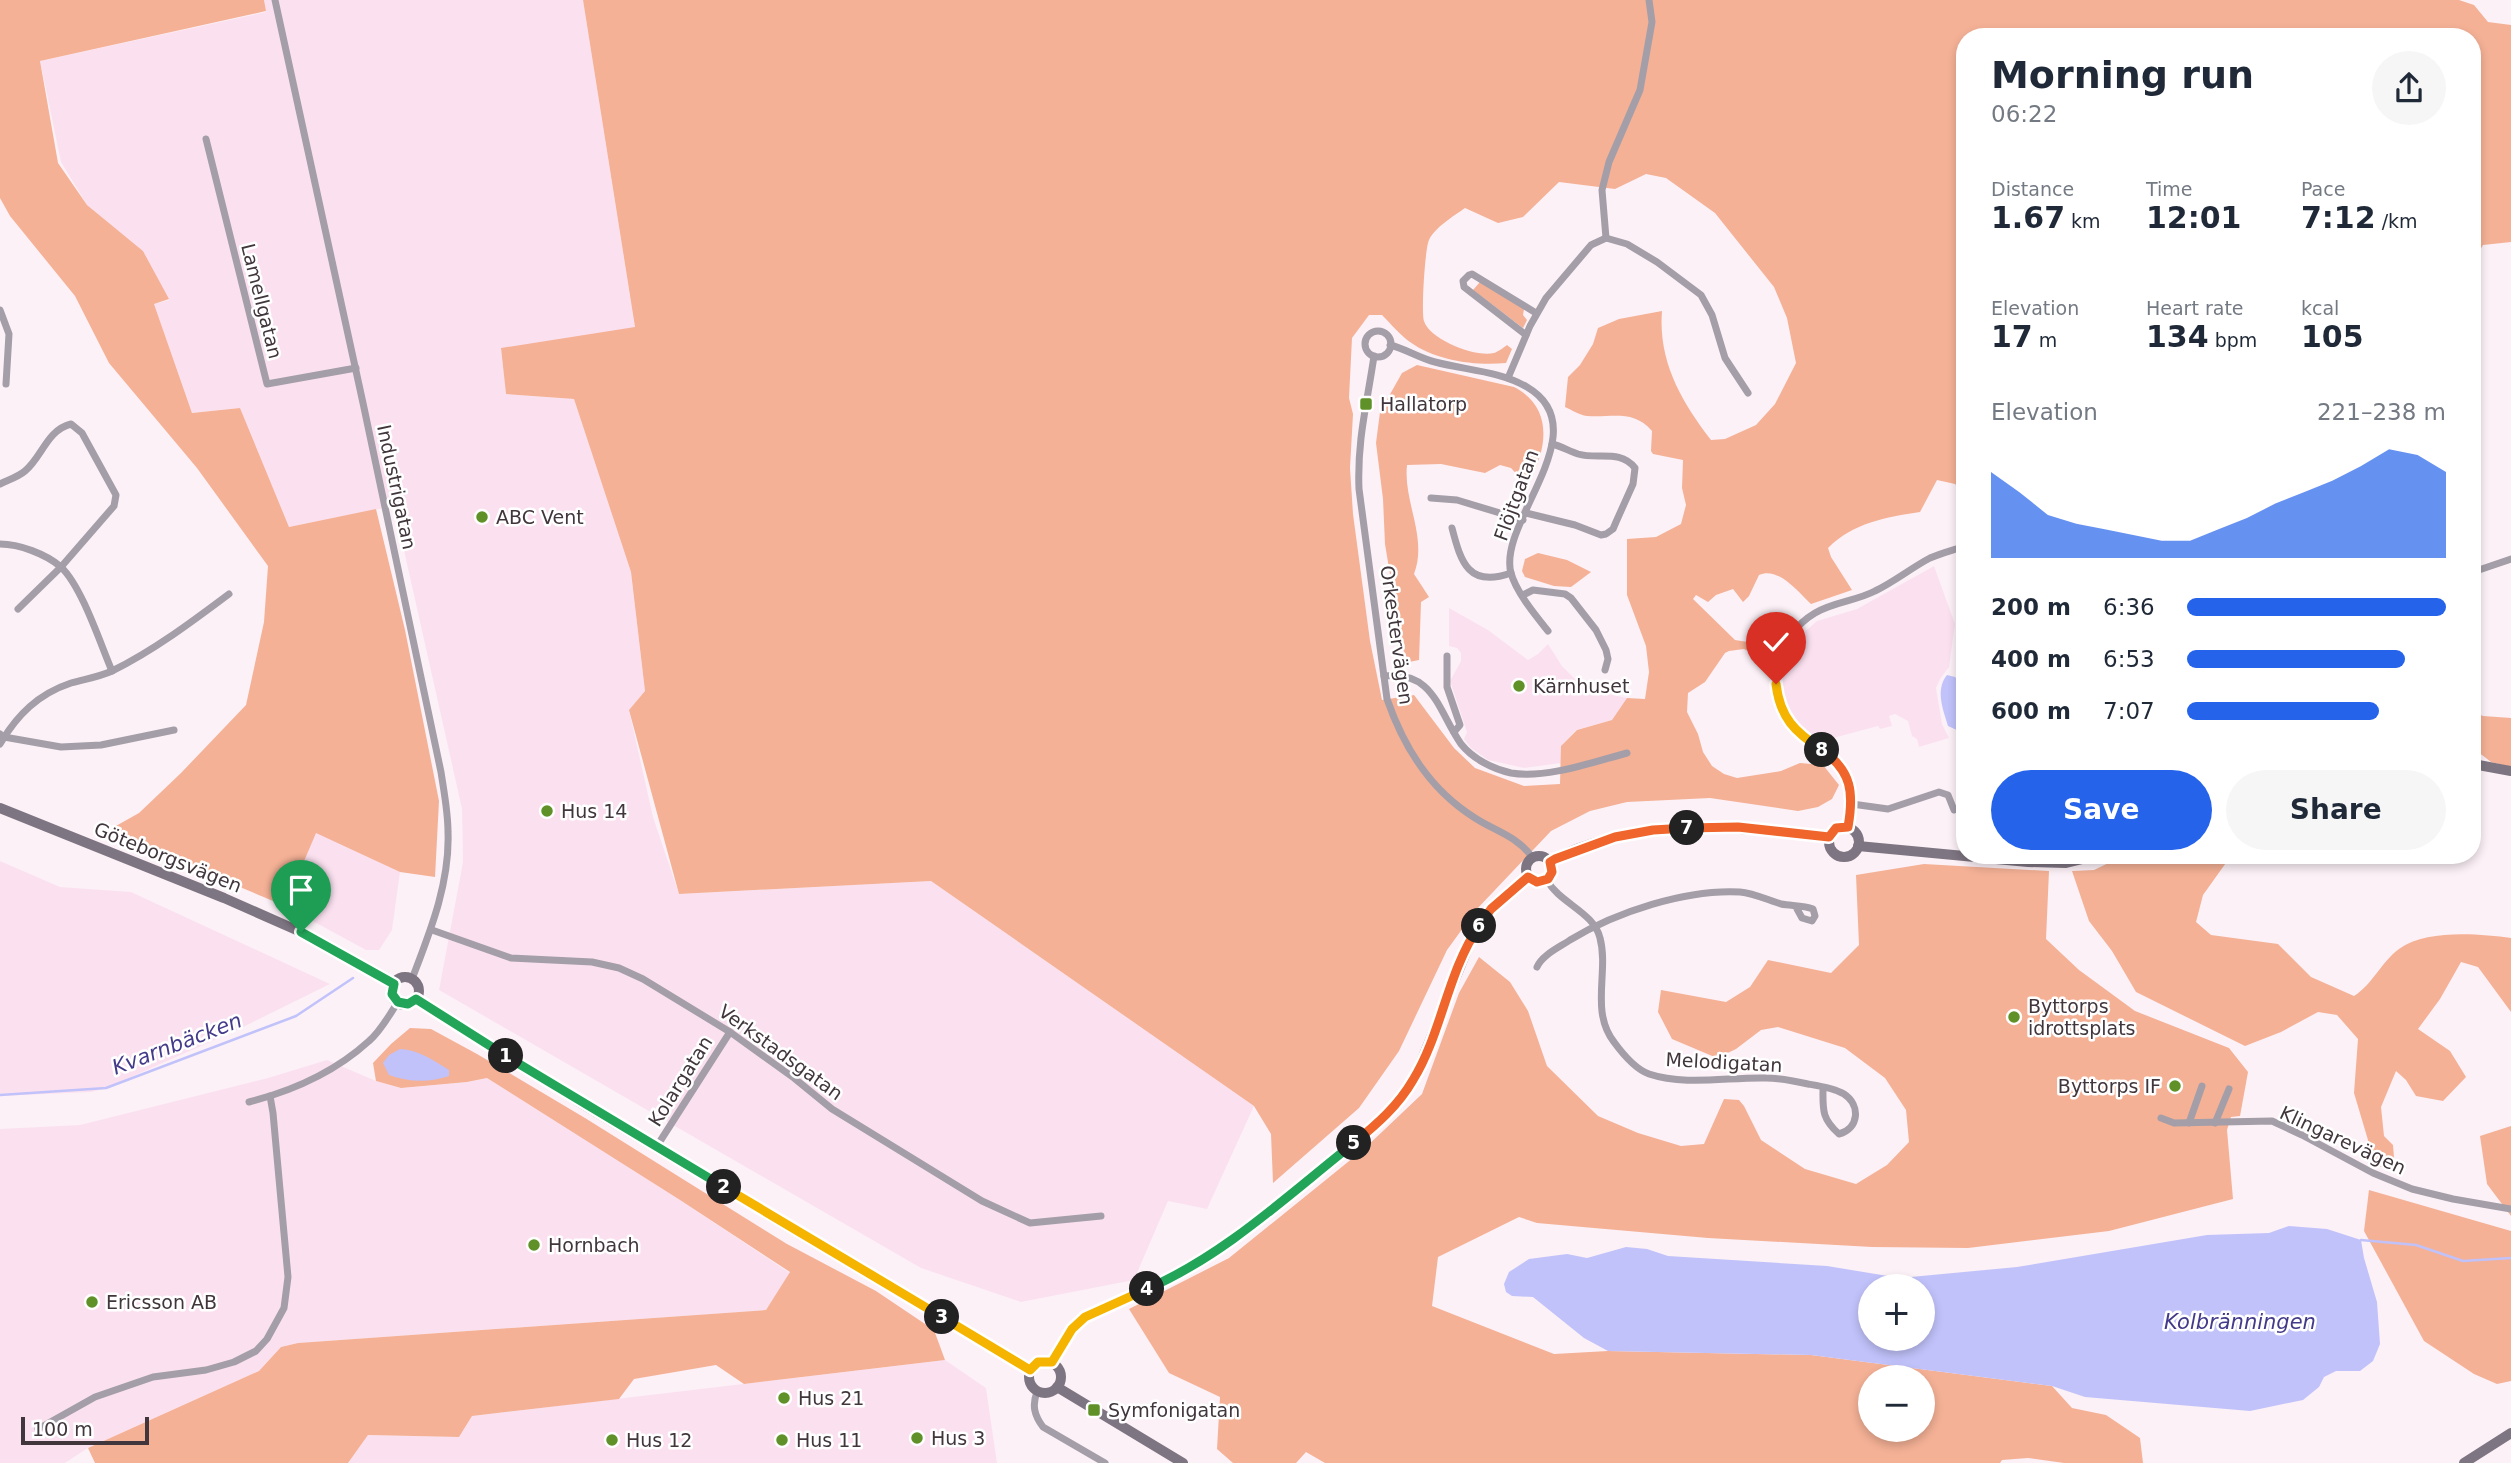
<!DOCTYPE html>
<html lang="en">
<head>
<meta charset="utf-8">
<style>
	body { margin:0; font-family:"DejaVu Sans",sans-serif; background:#f6f6f7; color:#1f2937; height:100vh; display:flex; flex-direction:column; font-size:26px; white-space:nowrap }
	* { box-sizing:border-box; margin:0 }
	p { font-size:23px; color:#747a83 }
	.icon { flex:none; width:38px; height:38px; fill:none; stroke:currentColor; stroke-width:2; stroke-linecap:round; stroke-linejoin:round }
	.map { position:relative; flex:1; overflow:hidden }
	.sheet { position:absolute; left:1956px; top:28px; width:525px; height:836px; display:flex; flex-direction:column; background:#fff; border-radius:28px; box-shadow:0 4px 10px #0003 }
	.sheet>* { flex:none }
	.fabs { position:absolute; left:1858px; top:1274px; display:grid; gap:14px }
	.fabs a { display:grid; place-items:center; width:77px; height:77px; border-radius:50%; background:#fff; box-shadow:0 4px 10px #0003; font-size:35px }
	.scale { position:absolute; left:21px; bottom:18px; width:128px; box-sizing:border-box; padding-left:7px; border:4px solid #40363c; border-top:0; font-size:19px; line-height:24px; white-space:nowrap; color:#40363c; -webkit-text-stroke:5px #fff; paint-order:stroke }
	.pin { position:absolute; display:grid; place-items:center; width:60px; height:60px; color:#fff; margin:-72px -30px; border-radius:50% 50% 50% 0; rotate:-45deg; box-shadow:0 0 7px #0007 }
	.pin .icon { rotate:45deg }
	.km { position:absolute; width:35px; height:35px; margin:-18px; border-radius:50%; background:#222; color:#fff; font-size:19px; line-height:35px; text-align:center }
	.round { display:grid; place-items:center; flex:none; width:74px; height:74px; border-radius:37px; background:#f6f6f7 }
	.headline { display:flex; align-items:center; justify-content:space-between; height:119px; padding:0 35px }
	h1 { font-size:38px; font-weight:800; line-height:52px }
	.stats { display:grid; grid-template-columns:repeat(3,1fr); gap:10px; height:119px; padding:7px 35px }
	.stats div { display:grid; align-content:center }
	.stats b { font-size:30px; font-weight:800 }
	.stats small { font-size:19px; font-weight:400 }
	.stats p { font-size:19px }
	.chart { height:196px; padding:14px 35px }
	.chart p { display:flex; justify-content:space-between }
	.chart svg { width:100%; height:126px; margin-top:7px; fill:#2563eb; opacity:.7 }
	.action { display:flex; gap:14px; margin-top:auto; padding:14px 35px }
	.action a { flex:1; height:80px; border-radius:42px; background:#2563eb; color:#fff; font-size:28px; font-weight:800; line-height:80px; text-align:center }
	.action a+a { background:#f6f6f7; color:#1f2937 }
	ul { padding:0 35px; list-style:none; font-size:23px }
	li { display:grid; grid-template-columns:112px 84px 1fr; align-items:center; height:52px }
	li i { height:18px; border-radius:9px; background:#2563eb }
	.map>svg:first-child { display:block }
</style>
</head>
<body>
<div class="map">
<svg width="2511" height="1463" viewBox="0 0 2511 1463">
	<rect width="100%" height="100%" fill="#fcf1f7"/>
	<!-- built -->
	<g fill="#fbe1f0">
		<polygon points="264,0 583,0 635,328 501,349 506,394 574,399 631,572 645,691 629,710 653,817 679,894 931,881 1254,1106 1207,1209 1168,1201 1134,1280 1021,1302 921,1268 439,990 463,862 462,809 394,506 289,527 240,408 192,413 154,304 169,300 143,251 87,205 61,162 40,61 266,12"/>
		<polygon points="1934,566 1955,624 1949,667 1940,679 1936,688 1942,724 1949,738 1919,747 1917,739 1912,736 1908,721 1895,714 1889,716 1892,726 1880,729 1878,726 1818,742 1806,734 1796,725 1789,714 1782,687 1785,662 1800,636 1817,621 1857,609"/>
		<polygon points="1449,608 1488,630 1528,660 1538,654 1548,644 1562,666 1576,680 1595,691 1627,698 1612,720 1576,730 1561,746 1561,763 1524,768 1488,760 1471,748 1464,739 1467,732 1450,681 1461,661 1461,653 1457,648 1449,646"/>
		<polygon points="316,832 400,872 392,930 379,950 366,950 285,906"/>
		<polygon points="0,861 60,887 131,892 330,984 237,1030 106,1088 91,1092 0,1096"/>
		<polygon points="327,1060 376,1081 401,1088 467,1082 487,1078 680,1200 790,1273 766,1310 298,1343 281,1347 259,1371 88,1448 65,1463 0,1463 0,1129 80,1125 268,1078"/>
		<polygon points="945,1360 986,1388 997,1463 348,1463 368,1435 459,1437 472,1416"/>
	</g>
	<!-- green -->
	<g fill="#f4b196" fill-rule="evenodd">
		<polygon points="0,0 264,0 266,11 40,61 58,163 87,205 143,251 169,299 154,304 192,413 240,408 289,527 376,509 405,630 439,801 435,877 400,872 316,833 285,906 107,831 139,813 181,773 246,705 264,622 268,566 197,468 109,363 75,296 10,216 0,198"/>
		<path d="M583,0H2459L2474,5L2488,22L2511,25V242L2483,245L2473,262V37H1965V493L1955,484L1937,480L1920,512C1886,517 1853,523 1828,548L1831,557L1852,590L1811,604C1798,592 1778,566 1759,575L1749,596L1743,602L1733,589L1716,595L1708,602L1696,595L1693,599L1735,640L1754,643L1757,640L1756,633L1760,631L1775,643L1771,662L1744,649L1729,651L1725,653L1705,682L1688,693L1687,712L1698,734L1703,752L1712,766L1724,774L1737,778L1781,771L1800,763L1823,765L1839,785L1832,799L1818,807L1798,811L1710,798L1627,802L1590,811L1551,831L1476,910L1447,950L1399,1051L1359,1108L1273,1183L1271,1134L1254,1106L931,881L679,894L629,710L645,691L631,572L574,399L506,394L501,348L635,327ZM1646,174L1666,178L1715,213L1774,287L1787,318L1796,363L1775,404L1756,425L1725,439L1711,440C1681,401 1658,361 1662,311L1619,319L1598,328L1593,344L1580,365L1568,377L1565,407C1572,410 1579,415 1587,416C1612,418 1633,409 1652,431L1651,451L1653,454L1683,460L1682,488L1686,505L1681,524L1656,537L1627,539V595L1646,646L1649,672L1645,699L1627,698L1612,720L1577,730L1561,746L1560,784L1524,786L1475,768L1454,748L1414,695L1382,700L1370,641L1353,514L1350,468L1353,414L1349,398L1352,338L1369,315H1382C1391,324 1400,335 1410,342C1436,361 1476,366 1506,363L1512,349L1507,345C1504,347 1498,352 1494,353C1476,358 1429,339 1424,321C1421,312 1425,248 1429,240C1435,227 1454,216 1465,208L1498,223L1523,217L1559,182L1615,189Z"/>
		<polygon points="1480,282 1524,309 1523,315 1527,320 1523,328 1473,290"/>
		<path d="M1417,365L1514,387C1553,407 1548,448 1529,481H1523L1511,468L1500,465L1485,473L1441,464L1407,465C1403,502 1428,537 1414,574L1429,597L1421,602L1419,660L1409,662L1402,647L1385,544L1383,499L1376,443L1380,412L1402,373Z"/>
		<polygon points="1538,553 1567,560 1591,572 1571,587 1554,586 1525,577 1522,571 1525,559"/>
		<polygon points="2473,712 2483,716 2511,718 2511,767 2491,762 2473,748"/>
		<path d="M2123,856H2229L2228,860L2203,895L2196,922L2211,935L2278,944L2311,977L2354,996C2373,984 2381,962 2399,949C2427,929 2479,934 2511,938V1012L2478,967L2461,962L2440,999L2418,1029L2450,1051L2466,1077L2443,1101L2416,1096L2406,1080L2396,1071L2381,1107L2384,1136L2393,1145L2395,1170L2373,1165L2366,1150L2368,1140L2354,1093L2358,1039L2337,1015L2318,1012L2281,1032L2245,1046L2136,992L2112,951L2089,921L2072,871L2094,870Z"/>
		<path d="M1924,864L2049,871L2046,939L2079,970L2135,1011L2229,1048L2248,1072L2240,1116L2231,1117L2227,1130L2233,1199L2109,1231L1968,1248L1872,1247L1708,1238L1537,1223L1519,1217L1438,1257L1432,1306L1554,1354L1608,1351L1811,1355L2052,1386L2072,1408L2106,1415L2140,1438L2143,1463H2064L2028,1458L2002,1460L2000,1463H1325L1306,1452L1296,1463H1233L1217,1449L1220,1397L1169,1373L1129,1309L1229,1258L1364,1149L1422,1094L1459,993L1479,957L1510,982L1528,1011L1547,1066L1598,1116L1638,1133L1681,1146L1704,1144L1724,1099L1739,1100L1744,1106L1761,1140L1805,1169L1856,1184L1887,1165L1909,1142L1906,1110L1885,1078L1845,1048L1778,1027L1761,1030L1736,1049L1717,1058L1672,1039L1658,1012L1661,990L1726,1002L1750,987L1768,960L1831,973L1859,945L1856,875ZM1871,1377H1923V1430H1871Z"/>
		<polygon points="410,1028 431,1029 477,1054 585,1118 787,1244 876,1291 934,1330 945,1360 744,1384 716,1365 634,1379 619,1399 472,1416 459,1437 368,1435 348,1463 95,1463 88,1448 259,1371 281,1347 298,1343 766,1310 790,1272 680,1200 487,1078 467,1082 401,1088 376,1081 373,1063 391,1044"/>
		<polygon points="2511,1126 2511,1216 2487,1184 2480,1136"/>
		<polygon points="2369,1190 2511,1231 2511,1381 2497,1384 2474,1374 2424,1341 2364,1231"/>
	</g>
	<!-- water -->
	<g fill="#c1c2fa" fill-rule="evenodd">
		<path d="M1947,675L1955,677L1965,687V716L1959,731L1948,726C1943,709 1935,690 1947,675Z"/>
		<path d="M400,1049C419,1050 433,1060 449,1070V1076C430,1083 408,1082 389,1075L383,1063L389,1055Z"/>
		<path d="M2289,1226L2327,1229L2361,1240L2364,1258L2377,1302L2380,1344L2373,1361L2360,1371H2336L2324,1377L2319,1387L2303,1400L2250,1411L2085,1397L2052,1386L1811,1355L1608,1351L1584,1338L1533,1297L1512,1296L1506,1292L1504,1284L1509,1272L1529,1259L1567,1254L1587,1258L1626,1247L1647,1249L1668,1256L1827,1266L1900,1278L2017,1267L2207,1235L2269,1233ZM1923,1286V1339H1871V1286Z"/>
	</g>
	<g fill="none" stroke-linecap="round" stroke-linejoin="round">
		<!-- stream -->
		<g stroke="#c1c2fa" stroke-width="2.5">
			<polyline points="0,1095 106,1088 296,1016 353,978"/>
			<polyline points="2361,1240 2416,1245 2463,1261 2511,1258"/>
		</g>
		<!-- street -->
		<g stroke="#a49ea8" stroke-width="7">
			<path d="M275,0L363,403L441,772C444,792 448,812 448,832C450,883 430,932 412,979"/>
			<polyline points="206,139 267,384 356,368"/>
			<polyline points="1606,238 1602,190 1609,162 1640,90 1652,22 1649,0"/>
			<polyline points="0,310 9,334 6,384"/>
			<circle cx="1378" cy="344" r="13"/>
			<polyline points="1526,335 1464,287 1463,281 1469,275 1472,274 1536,313"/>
			<path d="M1390,345C1406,349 1419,358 1435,362C1465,370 1500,371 1527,387C1600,430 1497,522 1511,573C1516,592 1536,616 1548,631"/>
			<path d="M1374,356C1367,404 1357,440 1359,489L1387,699C1404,748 1430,790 1475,818C1495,831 1517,836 1532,857"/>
			<polyline points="1508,378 1530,326 1546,298 1591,245 1606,238 1627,244 1657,262 1701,295 1712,315 1725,358 1748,393"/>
			<path d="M0,484C8,480 18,477 25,471C42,457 47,430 71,424L82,433L116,495L114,506L61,567L18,609"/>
			<polyline points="1431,498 1457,500 1523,520"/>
			<path d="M1526,513L1575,525L1601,535L1606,534L1613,529L1616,522L1633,484L1635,468C1620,449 1598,460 1578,454C1569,451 1561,446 1552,444"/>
			<path d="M1452,528C1461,563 1469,588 1511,573"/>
			<path d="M0,544C19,544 46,554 61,567C82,587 100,643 112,671"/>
			<polyline points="2473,572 2511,559"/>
			<polyline points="1523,595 1533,590 1565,594 1571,598 1596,630 1606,650 1608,659 1605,670"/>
			<polyline points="1447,656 1447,687 1460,725 1454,732"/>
			<path d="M1384,676C1434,670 1438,711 1461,744C1473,759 1493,769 1511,773C1546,779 1593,762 1627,753"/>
			<polyline points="0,734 4,737 61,747 101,745 174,730"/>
			<path d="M0,744C17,715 38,694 71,683C85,679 99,677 112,671C153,651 193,621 229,594"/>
			<polyline points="1852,804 1888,809 1939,792 1948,795 1954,810"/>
			<path d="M1848,827C1854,792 1852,769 1820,748C1809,741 1798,735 1791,725C1765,688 1776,636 1815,613C1833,602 1856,601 1875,591C1894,582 1911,568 1930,558C1941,553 1954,550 1965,546"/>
			<path d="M1547,880C1559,903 1594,912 1600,938C1609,972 1590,1011 1614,1042C1622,1053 1635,1069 1649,1074C1685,1086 1728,1077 1766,1078C1780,1078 1794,1081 1808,1084C1820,1086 1834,1088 1844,1094C1861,1105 1859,1129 1839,1134C1821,1118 1823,1109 1823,1087"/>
			<polyline points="432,930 511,958 592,962 619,968 643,979 730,1032 794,1078 832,1109 982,1201 1030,1223 1101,1216"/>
			<path d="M1537,967C1542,955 1560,947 1570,940C1616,912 1686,889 1740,892C1753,893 1768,900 1781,904C1792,906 1803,905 1813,909L1815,916L1812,921L1802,918L1796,907"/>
			<path d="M249,1102C292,1091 335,1072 369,1041C381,1031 389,1015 398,1002"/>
			<polyline points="2161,1118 2174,1123 2272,1121 2302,1135 2373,1173 2412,1189 2453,1199 2511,1209"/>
			<polyline points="2189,1123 2202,1086"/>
			<polyline points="2215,1123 2229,1089"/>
			<polyline points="657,1146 730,1032"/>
			<path d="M1037,1392C1032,1405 1034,1415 1043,1427L1105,1463"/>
			<polyline points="38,1429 95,1397 153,1377 206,1370 234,1362 256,1351 267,1339 284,1308 288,1277 273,1113 270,1096"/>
		</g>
		<!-- secondary -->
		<g stroke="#7e7582" stroke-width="10">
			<polyline points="2473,764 2511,771"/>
			<polyline points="0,808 224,898 301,932 394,984"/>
			<circle cx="1844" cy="842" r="15"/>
			<polyline points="1858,846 2028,862 2066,863 2095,856"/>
			<circle cx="1539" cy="869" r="13"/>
			<path d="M1550,861C1641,814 1732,828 1829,837"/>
			<circle cx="405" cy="991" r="14"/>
			<polyline points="416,999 584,1105 887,1286 978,1337 1029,1370"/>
			<circle cx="1045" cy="1377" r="16"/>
			<polyline points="1052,1362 1072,1329 1085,1317 1167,1281 1205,1259 1236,1238 1386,1115 1414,1079 1474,933 1491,909 1528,877"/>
			<polyline points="1057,1387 1183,1463"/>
			<polyline points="2464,1463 2511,1433"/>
		</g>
	</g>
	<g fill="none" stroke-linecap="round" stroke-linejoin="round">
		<!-- split-1 casing -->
		<g stroke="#fff" stroke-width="14">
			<polyline id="split-1" points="301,932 394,984 392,994 398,1002 408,1004 416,999 506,1056"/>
		</g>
		<!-- split-2 casing -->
		<g stroke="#fff" stroke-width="14">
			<polyline id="split-2" points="506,1056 724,1187"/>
		</g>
		<!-- split-3 casing -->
		<g stroke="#fff" stroke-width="14">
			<polyline id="split-3" points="724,1187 942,1317"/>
		</g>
		<!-- split-4 casing -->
		<g stroke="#fff" stroke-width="14">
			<polyline id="split-4" points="942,1317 1030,1370 1038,1362 1052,1362 1072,1329 1085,1317 1147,1289"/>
		</g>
		<!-- split-5 casing -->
		<g stroke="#fff" stroke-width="14">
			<path id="split-5" d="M1147,1289C1225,1255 1288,1195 1354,1143"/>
		</g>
		<!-- split-6 casing -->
		<g stroke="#fff" stroke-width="14">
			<path id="split-6" d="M1354,1143C1377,1124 1398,1106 1413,1080C1442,1033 1447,973 1479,926"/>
		</g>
		<!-- split-7 casing -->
		<g stroke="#fff" stroke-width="14">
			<polyline id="split-7" points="1479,926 1491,909 1528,877 1537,882 1548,879 1552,872 1550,862 1555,859 1615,837 1653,830 1687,828"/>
		</g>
		<!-- split-8 casing -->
		<g stroke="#fff" stroke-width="14">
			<path id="split-8" d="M1687,828L1738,827L1829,837L1836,828L1848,827C1854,793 1852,771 1822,750"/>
		</g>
		<!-- split-9 casing -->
		<g stroke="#fff" stroke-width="14">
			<path id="split-9" d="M1776,684C1780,718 1795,732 1822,750"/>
		</g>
		<!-- split-1 -->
		<use href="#split-1" stroke="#22a559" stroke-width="9"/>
		<!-- split-2 -->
		<use href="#split-2" stroke="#22a559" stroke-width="9"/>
		<!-- split-3 -->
		<use href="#split-3" stroke="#f5b400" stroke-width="9"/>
		<!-- split-4 -->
		<use href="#split-4" stroke="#f5b400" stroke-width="9"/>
		<!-- split-5 -->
		<use href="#split-5" stroke="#22a559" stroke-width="9"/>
		<!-- split-6 -->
		<use href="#split-6" stroke="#f0652b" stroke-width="9"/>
		<!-- split-7 -->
		<use href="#split-7" stroke="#f0652b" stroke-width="9"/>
		<!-- split-8 -->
		<use href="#split-8" stroke="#f0652b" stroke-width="9"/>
		<!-- split-9 -->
		<use href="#split-9" stroke="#f5b400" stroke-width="9"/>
	</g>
	<!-- markers -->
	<g fill="#5f9128" stroke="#fff" stroke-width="2.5">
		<rect x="1359" y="397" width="14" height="14" rx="3.5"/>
		<circle cx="482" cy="517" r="7"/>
		<circle cx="1519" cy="686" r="7"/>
		<circle cx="547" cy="811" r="7"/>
		<circle cx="2014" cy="1017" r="7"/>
		<circle cx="2175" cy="1086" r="7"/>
		<circle cx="534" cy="1245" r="7"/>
		<circle cx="92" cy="1302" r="7"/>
		<circle cx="784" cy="1398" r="7"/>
		<rect x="1087" y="1403" width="14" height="14" rx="3.5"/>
		<circle cx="917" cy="1438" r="7"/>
		<circle cx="612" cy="1440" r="7"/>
		<circle cx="782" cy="1440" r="7"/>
	</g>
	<g text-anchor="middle" stroke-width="5" stroke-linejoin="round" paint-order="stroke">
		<!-- street labels -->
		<g font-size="19" fill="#40363c" stroke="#fff">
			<text transform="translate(262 301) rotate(76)" y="7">Lamellgatan</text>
			<text transform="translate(397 487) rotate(78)" y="7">Industrigatan</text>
			<text transform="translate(1516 495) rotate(-70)" y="7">Flöjtgatan</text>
			<text transform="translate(1397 635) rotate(82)" y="7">Orkestervägen</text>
			<text transform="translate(168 857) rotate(22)" y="7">Göteborgsvägen</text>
			<text transform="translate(781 1052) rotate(36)" y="7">Verkstadsgatan</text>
			<text transform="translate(1724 1062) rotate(3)" y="7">Melodigatan</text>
			<text transform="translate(680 1081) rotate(-58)" y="7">Kolargatan</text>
			<text transform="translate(2343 1140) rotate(25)" y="7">Klingarevägen</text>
		</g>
		<!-- poi labels -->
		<g font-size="19" fill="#40363c" stroke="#fff" text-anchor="start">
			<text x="1380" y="411">Hallatorp</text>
			<text x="496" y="524">ABC Vent</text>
			<text x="1533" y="693">Kärnhuset</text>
			<text x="561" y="818">Hus 14</text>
			<text x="2028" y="1013">Byttorps<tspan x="2028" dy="22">idrottsplats</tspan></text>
			<text x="2161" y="1093" text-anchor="end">Byttorps IF</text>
			<text x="548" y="1252">Hornbach</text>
			<text x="106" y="1309">Ericsson AB</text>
			<text x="798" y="1405">Hus 21</text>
			<text x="1108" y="1417">Symfonigatan</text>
			<text x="931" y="1445">Hus 3</text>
			<text x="626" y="1447">Hus 12</text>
			<text x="796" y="1447">Hus 11</text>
		</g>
		<!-- water labels -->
		<g font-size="21" font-style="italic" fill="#433b8a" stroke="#fff">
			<text transform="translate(177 1044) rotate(-21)" y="7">Kvarnbäcken</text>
			<text x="2240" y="1329">Kolbränningen</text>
		</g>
	</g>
</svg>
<div class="fabs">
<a>+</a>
<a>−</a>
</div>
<div class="scale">100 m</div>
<div class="pin" style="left:301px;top:932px;background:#1e9e55"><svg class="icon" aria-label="arrive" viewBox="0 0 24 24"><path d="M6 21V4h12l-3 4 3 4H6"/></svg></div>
<div class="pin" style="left:1776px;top:684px;background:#d93025"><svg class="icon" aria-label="check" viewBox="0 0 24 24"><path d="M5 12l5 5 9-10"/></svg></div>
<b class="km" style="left:506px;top:1056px">1</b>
<b class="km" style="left:724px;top:1187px">2</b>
<b class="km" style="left:942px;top:1317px">3</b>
<b class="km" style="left:1147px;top:1289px">4</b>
<b class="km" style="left:1354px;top:1143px">5</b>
<b class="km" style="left:1479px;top:926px">6</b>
<b class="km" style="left:1687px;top:828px">7</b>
<b class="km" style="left:1822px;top:750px">8</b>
<section class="sheet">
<div class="headline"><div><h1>Morning run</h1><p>06:22</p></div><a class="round"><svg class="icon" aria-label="share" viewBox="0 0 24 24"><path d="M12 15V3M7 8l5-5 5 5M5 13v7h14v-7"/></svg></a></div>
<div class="stats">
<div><p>Distance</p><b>1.67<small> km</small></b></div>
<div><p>Time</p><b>12:01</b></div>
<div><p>Pace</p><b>7:12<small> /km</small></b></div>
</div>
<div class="stats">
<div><p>Elevation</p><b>17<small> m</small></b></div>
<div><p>Heart rate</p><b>134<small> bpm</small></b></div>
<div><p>kcal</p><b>105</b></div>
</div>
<div class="chart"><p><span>Elevation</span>221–238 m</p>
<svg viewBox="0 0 160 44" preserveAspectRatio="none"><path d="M0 44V14L10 21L20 29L30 32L40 34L50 36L60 38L70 38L80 34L90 30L100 25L110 21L120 17L130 12L140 6L150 8L160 14V44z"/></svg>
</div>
<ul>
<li><b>200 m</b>6:36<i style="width:100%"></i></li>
<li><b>400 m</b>6:53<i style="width:84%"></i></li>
<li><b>600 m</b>7:07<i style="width:74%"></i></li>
</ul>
<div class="action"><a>Save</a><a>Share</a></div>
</section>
</div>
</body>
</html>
